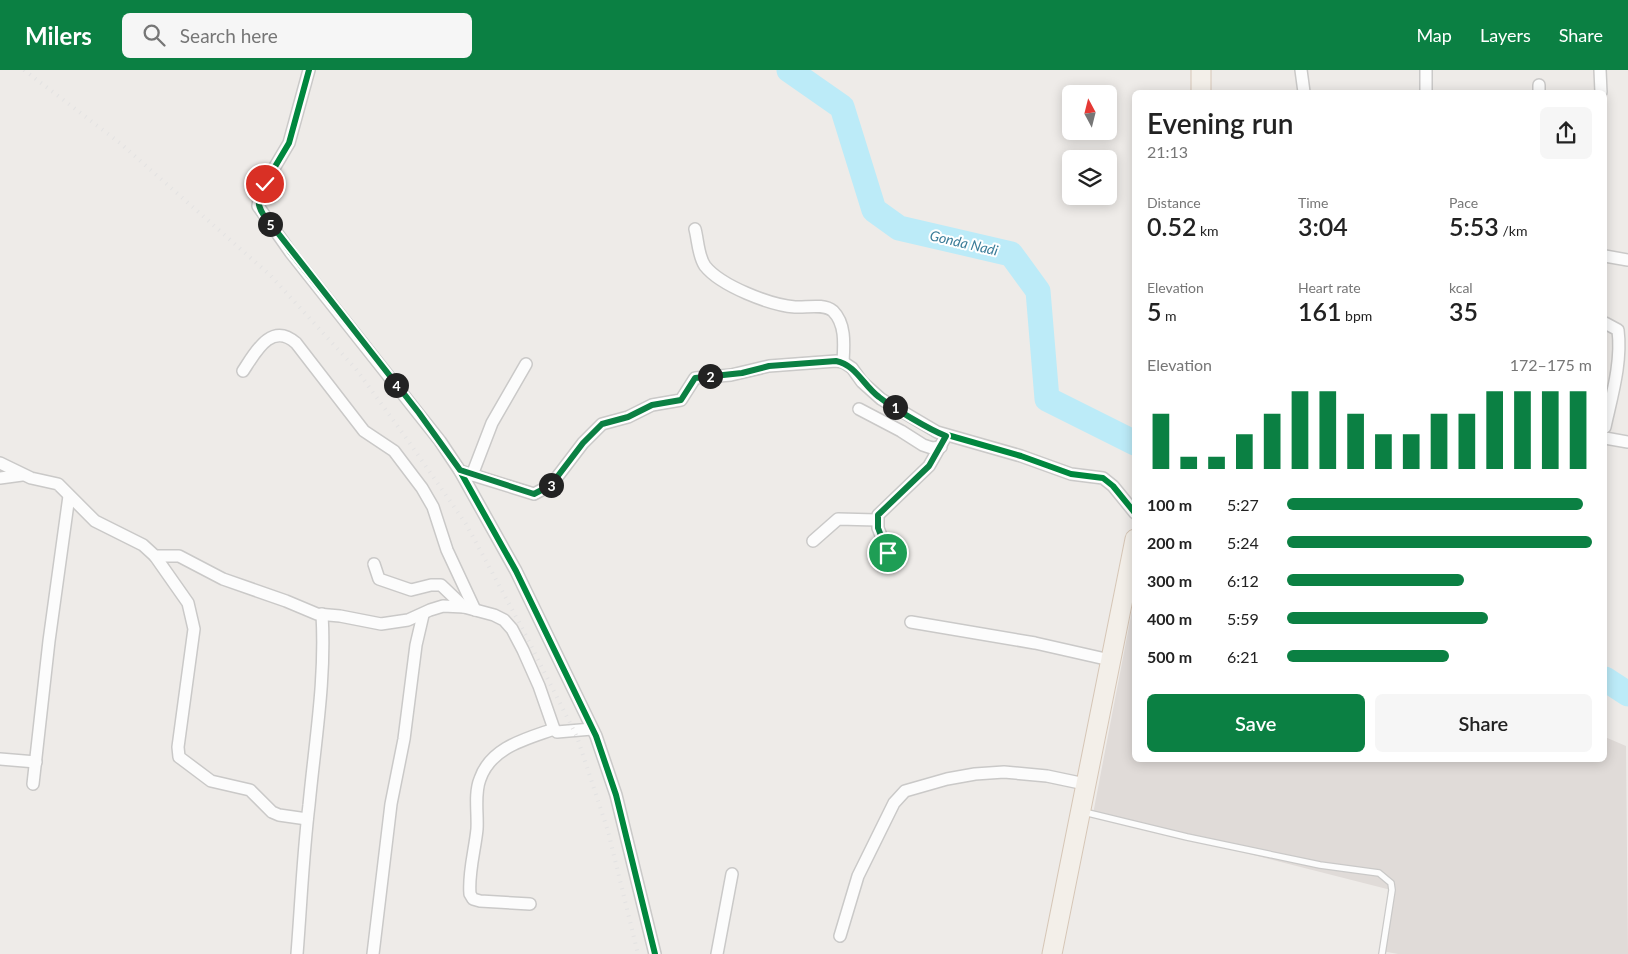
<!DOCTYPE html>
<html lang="en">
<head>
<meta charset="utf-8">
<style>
	body { margin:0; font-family:Lato,sans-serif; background:#f6f6f6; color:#222; height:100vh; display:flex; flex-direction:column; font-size:19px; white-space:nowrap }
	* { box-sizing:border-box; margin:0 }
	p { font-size:16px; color:#767676 }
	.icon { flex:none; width:28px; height:28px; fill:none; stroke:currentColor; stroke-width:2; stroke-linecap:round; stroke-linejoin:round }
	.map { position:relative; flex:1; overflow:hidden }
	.sheet { position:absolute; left:1132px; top:20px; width:475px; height:672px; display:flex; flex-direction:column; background:#fff; border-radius:8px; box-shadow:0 2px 12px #0003 }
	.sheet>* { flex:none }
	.needle { width:32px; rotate:353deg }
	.controls { position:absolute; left:1062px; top:15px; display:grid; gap:10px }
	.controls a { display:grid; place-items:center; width:55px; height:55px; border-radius:8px; background:#fff; box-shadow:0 2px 12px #0003; font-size:25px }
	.pin { position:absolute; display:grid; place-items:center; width:42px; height:42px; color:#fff; margin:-21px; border:2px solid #fff; border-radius:50%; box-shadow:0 1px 5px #0007 }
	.km { position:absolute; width:25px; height:25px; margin:-12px; border-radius:50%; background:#222; color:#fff; font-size:14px; line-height:25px; text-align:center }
	.round { display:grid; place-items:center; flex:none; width:52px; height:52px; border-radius:8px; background:#f6f6f6 }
	.head { display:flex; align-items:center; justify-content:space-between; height:85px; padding:0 15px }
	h1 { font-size:28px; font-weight:600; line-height:38px }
	.stats { display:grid; grid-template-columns:repeat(3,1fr); gap:8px; height:85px; padding:5px 15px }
	.stats div { display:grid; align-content:center }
	.stats b { font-size:25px; font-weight:600 }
	.stats small { font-size:14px; font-weight:400 }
	.stats p { font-size:14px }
	.chart { height:140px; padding:10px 15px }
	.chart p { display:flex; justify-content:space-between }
	.chart svg { width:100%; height:90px; margin-top:5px; stroke:#0b8043; stroke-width:6 }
	.cta { display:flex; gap:10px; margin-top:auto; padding:10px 15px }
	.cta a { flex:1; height:58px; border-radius:8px; background:#0b8043; color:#fff; font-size:20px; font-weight:600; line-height:58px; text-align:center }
	.cta a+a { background:#f6f6f6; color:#222 }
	ul { padding:0 15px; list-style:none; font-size:16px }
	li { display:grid; grid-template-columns:80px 60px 1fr; align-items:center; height:38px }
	li i { height:12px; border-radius:6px; background:#0b8043 }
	header { display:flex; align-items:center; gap:30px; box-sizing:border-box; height:70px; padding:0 25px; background:#0b8043; color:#fff }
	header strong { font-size:24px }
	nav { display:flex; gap:28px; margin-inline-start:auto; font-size:18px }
	.search { width:350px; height:45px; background:#f6f6f6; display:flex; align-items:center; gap:12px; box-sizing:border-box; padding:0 18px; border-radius:8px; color:#767676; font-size:19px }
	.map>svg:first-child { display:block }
</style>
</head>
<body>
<header>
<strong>Milers</strong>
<div class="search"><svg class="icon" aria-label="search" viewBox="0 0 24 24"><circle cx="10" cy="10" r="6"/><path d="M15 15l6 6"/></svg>Search here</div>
<nav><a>Map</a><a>Layers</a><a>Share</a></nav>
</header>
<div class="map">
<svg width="1628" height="884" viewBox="0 0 1628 884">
	<rect width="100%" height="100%" fill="#eeebe8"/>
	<!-- education -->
	<polygon fill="#e0dbd8" points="1135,525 1135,690 1605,690 1605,667 1626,676 1628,884 1398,884 1382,881 1391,820 1093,744"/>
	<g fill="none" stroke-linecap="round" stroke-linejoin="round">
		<!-- river -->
		<g stroke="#bcebf8" stroke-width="25">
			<polyline points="789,0 842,37 874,140 899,158 1011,184 1038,221 1047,329 1135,373"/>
			<polyline points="1605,609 1628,624"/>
		</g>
		<!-- service casing -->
		<g stroke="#cac9c8" stroke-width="8">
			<polyline id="service" points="1084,742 1187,767 1320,795 1379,803 1391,813 1392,820 1382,884"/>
		</g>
		<!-- minor casing -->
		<g stroke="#cac9c8" stroke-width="14">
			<g id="minor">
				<polyline points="309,0 289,73 260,122 258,136 291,183 440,371 460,401 516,501 596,666 616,725 655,884"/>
				<polyline points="1301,0 1304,22"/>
				<polyline points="1426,0 1426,22"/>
				<polyline points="1600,0 1601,22"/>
				<polyline points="1539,22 1539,15"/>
				<path d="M695,159C698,170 698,186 705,196C721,216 770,235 795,237C806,238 823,233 833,241C846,254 844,275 843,292"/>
				<polyline points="1605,186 1628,190"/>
				<path d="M1605,253L1618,260C1622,292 1612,325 1605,357"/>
				<path d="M243,301C255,283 271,251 296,273L364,361L394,381L422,418L433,437L447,480L475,540"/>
				<polyline points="859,339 901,361 923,375 932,378 941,377"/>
				<polyline points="1605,368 1628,372"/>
				<polyline points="0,393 31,408 58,414 95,451 143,475 155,486 179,486 223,509 286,531 317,544 340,546 381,554 408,550 430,540 443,536 464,537 494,545 504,550 512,559 523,580 539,616 554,659 557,662 592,659"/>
				<polyline points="460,401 534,424 551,415 583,373 602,354 628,347 652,335 681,330 695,308 731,305 769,296 836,291 843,292 852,298 862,312 881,329 937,362 1021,386 1071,404 1103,408 1113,416 1135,443"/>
				<polyline points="472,405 492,353 526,294"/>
				<polyline points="0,408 22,405"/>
				<polyline points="813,471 838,449 877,450"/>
				<polyline points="888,483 878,458 878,445 929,396 946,366"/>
				<polyline points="155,486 188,533 194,559 178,677 179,687 211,711 250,720 272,742 279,745 307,749"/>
				<polyline points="374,494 379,509 411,520 431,515 441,515 464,537"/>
				<polyline points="911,552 1035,573 1110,590"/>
				<polyline points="0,689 36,692"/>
				<polyline points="33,714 49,571 69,426"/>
				<path d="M530,834L480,831L473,829L470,824C468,803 475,780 477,759C478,743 474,724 480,709C491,677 526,669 554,659"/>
				<polyline points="840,866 858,806 894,733 905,721 947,709 975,704 1004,702 1047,706 1085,714"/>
				<path d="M297,884C301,834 303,784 309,735C315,671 326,609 322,544"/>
				<polyline points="373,884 391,734 404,669 416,575 423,545"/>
				<polyline points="717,884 732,804"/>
			</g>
		</g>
		<!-- primary casing -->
		<g stroke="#d6c6b6" stroke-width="21">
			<g id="primary">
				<polyline points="1201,0 1201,22"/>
				<polyline points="1052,884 1135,469"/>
			</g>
		</g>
		<!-- service -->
		<use href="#service" stroke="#fcfcfc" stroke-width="5.5"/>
		<!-- minor -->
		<use href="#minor" stroke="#fcfcfc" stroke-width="11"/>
		<!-- primary -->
		<use href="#primary" stroke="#f3efe9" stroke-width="19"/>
		<!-- rail -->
		<polyline stroke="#e3e2e2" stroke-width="4" stroke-dasharray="1 6" stroke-linecap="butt" points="24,0 120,73 270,205 356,299 409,372 466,454 521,556 577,667 608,761 638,884"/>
		<!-- cycleway casing -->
		<g stroke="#fff" stroke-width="9">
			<g id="cycleway">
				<polyline points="309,0 289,73 260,122 258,136 291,183 440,371 460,401 516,501 596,666 616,725 655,884"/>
				<polyline points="460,401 534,424 551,415 583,373 602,354 628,347 652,335 681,330 695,308 731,305 769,296 836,291 843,292 852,298 862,312 881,329 937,362 1021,386 1071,404 1103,408 1113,416 1135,443"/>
			</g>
		</g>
		<!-- cycleway -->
		<use href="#cycleway" stroke="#00873e" stroke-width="6"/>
	</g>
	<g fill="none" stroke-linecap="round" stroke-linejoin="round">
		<!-- route casing -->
		<g stroke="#fff" stroke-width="10">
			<path id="route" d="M265,114C258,125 256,133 263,144L419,343L460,400L534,424L551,415L583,373L602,354L628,347L652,335L681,330L695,308L742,303L769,296L836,291C856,295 863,315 879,327C893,338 930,360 946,366L929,396L878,445V458L888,483"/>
		</g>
		<!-- route -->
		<use href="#route" stroke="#0b8043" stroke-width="6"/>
	</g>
	<g text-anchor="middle" stroke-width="4" stroke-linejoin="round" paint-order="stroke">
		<!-- water labels -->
		<g font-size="14" font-style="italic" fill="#3a7c98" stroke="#fff">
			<text transform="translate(964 173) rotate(13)" y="5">Gonda Nadi</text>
		</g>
	</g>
</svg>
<div class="controls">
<a><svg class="needle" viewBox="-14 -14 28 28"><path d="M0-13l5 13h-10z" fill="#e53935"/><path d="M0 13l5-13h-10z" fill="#767676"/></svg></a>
<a><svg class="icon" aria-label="layers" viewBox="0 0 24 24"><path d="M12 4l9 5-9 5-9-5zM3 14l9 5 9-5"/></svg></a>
</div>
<div class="pin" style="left:888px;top:483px;background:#1e9e55"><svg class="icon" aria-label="arrive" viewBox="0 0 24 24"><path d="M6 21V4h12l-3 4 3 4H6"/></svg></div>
<div class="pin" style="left:265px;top:114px;background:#d93025"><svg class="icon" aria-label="check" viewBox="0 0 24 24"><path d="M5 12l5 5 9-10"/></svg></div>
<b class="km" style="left:895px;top:337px">1</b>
<b class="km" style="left:710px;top:306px">2</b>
<b class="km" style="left:551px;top:415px">3</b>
<b class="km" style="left:396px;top:315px">4</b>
<b class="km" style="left:270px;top:154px">5</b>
<section class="sheet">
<div class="head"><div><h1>Evening run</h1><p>21:13</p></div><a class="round"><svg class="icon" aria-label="share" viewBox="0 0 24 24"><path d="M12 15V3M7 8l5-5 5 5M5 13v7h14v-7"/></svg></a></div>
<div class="stats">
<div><p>Distance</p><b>0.52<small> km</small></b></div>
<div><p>Time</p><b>3:04</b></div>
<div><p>Pace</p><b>5:53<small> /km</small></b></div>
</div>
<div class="stats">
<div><p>Elevation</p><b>5<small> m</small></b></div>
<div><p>Heart rate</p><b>161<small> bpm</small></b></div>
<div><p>kcal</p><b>35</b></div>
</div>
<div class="chart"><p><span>Elevation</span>172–175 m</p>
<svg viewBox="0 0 160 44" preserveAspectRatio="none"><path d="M5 44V17M15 44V38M25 44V38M35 44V27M45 44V17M55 44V6M65 44V6M75 44V17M85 44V27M95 44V27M105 44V17M115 44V17M125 44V6M135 44V6M145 44V6M155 44V6"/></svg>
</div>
<ul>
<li><b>100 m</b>5:27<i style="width:97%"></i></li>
<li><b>200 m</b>5:24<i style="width:100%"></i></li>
<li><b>300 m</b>6:12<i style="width:58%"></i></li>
<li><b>400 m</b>5:59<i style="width:66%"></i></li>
<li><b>500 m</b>6:21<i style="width:53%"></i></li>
</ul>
<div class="cta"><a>Save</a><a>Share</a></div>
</section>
</div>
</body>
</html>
